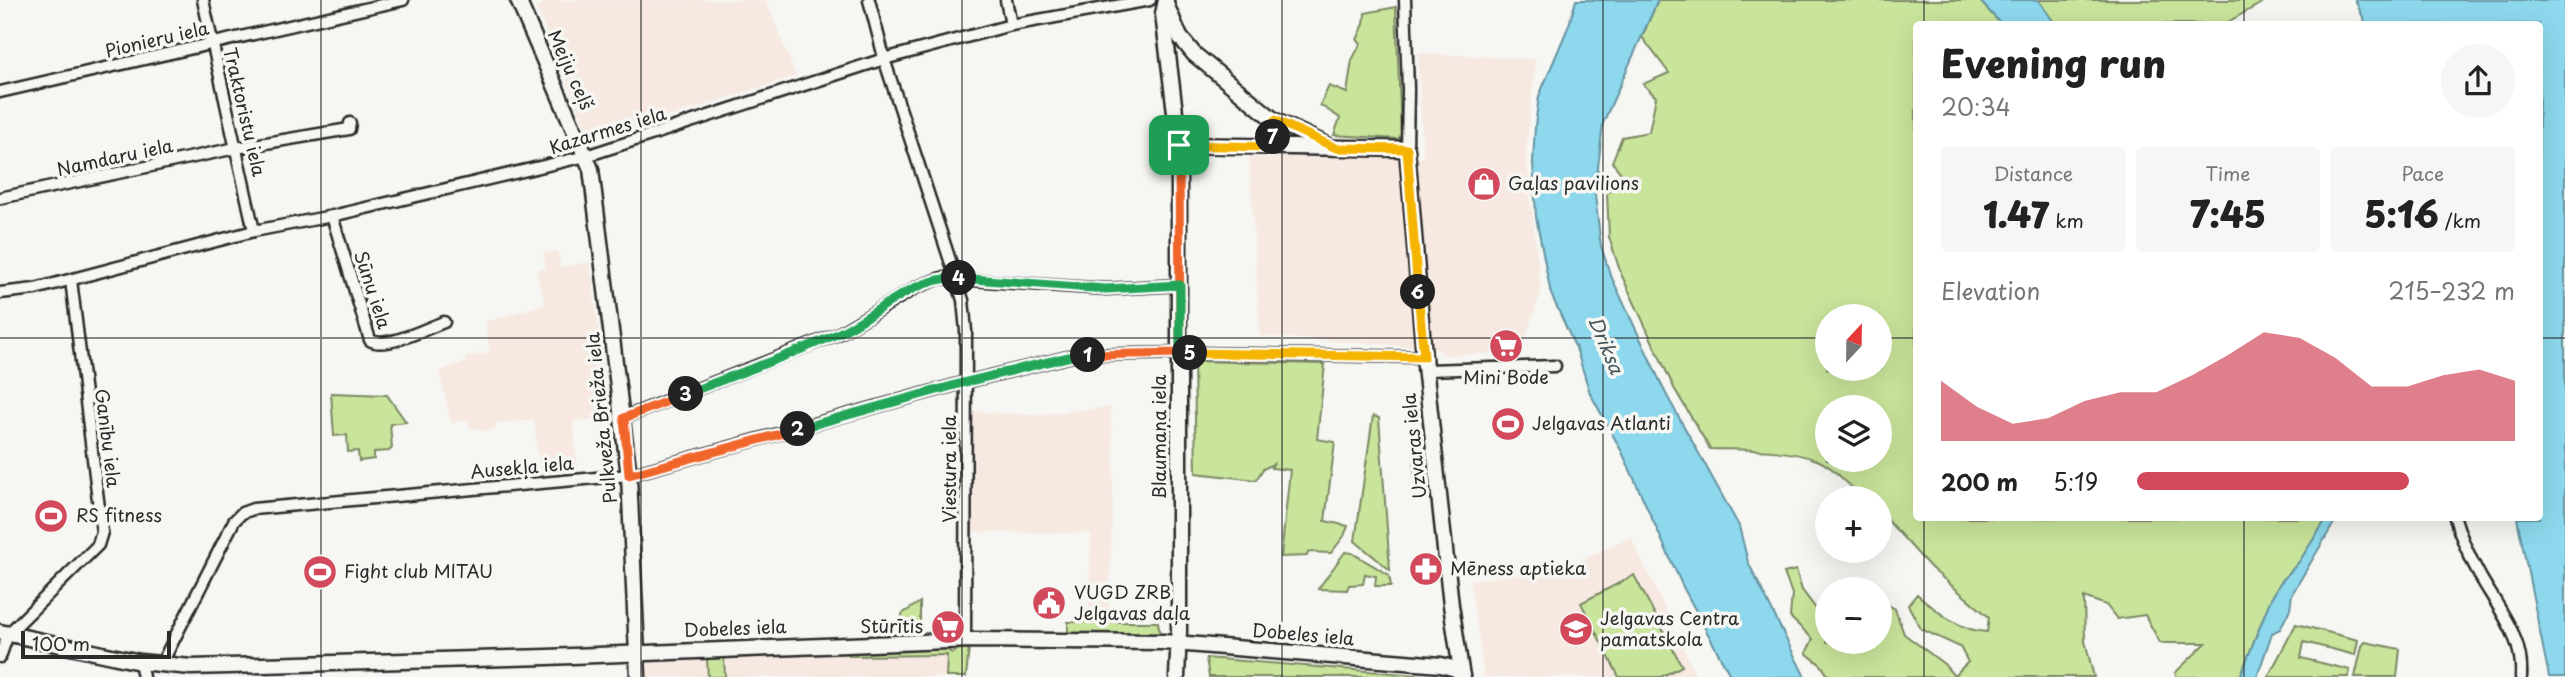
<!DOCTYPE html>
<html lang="en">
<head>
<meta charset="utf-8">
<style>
	body { margin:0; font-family:"Playpen Sans",sans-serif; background:#f6f6f6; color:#222; height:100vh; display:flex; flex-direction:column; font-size:26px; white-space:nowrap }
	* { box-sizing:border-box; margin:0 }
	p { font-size:23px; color:#767676 }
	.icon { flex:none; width:38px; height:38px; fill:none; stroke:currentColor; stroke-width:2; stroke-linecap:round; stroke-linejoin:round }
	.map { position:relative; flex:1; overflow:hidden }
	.panel { position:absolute; left:1913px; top:21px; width:630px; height:500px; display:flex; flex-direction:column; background:#fff; border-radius:7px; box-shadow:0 7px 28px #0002 }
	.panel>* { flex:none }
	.needle { width:46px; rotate:22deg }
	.buttons { position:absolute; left:1815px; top:304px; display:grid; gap:14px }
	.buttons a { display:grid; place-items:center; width:77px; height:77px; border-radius:50%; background:#fff; box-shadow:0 7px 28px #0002; font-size:35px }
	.scale { position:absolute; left:21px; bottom:18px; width:150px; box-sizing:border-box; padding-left:7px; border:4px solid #2b2b2b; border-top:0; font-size:19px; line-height:24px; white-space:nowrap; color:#2b2b2b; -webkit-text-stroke:5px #f6f6f2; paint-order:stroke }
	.pin { position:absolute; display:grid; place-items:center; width:60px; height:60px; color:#fff; margin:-30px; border-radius:14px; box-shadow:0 4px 10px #0006 }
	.km { position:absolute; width:35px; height:35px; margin:-18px; border-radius:50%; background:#222; color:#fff; font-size:19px; line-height:35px; text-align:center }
	.round { display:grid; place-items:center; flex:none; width:74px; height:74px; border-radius:37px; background:#f6f6f6 }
	.head { display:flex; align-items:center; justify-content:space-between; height:119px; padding:0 28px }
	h1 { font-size:38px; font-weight:800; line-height:52px }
	.stats { display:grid; grid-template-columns:repeat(3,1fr); gap:10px; height:119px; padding:7px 28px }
	.stats div { display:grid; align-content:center; border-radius:7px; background:#f6f6f6; text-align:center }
	.stats b { font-size:35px; font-weight:800 }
	.stats small { font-size:19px; font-weight:400 }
	.stats p { font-size:19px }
	.chart { height:196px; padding:14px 28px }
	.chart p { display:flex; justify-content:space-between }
	.chart svg { width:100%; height:126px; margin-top:7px; fill:#d1495b; opacity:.7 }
	ul { padding:0 28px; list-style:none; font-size:23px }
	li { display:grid; grid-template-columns:112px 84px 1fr; align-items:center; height:52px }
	li i { height:18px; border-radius:9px; background:#d1495b }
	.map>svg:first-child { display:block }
</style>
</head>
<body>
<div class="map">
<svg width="2565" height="677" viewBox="0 0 2565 677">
	<rect width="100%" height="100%" fill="#f6f6f2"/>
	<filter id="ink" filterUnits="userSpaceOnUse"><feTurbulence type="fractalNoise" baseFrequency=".0143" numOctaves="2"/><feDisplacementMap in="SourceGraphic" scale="14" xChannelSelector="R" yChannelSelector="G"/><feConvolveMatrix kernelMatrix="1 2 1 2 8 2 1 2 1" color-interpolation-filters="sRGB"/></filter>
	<g filter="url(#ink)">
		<!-- built -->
		<g fill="#f7e9e2">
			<polygon points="541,0 766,0 796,76 599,139 589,136 536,7 543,5"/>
			<polygon points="1418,53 1536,59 1526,154 1541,293 1520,353 1446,355 1435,348 1260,336 1249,157 1423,158"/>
			<polygon points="558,251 560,267 590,262 609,418 573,421 578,472 540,475 534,420 496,423 495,429 479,431 478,428 469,429 468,420 451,423 439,371 466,362 465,357 490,352 485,322 545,304 536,270 546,268 543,253"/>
			<polygon points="1110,407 1114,457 1109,617 1088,619 1091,533 967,532 969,411 1035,415"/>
			<polygon points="1631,537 1697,677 1484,677 1470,580 1559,570"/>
			<polygon points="939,646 968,647 967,677 641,677 644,659"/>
		</g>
		<!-- green -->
		<g fill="#c9e49b" stroke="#7a8863" stroke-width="2" fill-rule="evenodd">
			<path d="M1658,0H1979L2001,24H1916V518H2321L2324,523L2299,562L2280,583L2270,601L2240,677H2177L2175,673L2206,643H2160L2145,615L2117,619L2106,605L2084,597L2085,641L2094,677H1829L1821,665L1806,653L1813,639L1790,617L1792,594L1784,573L1796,570L1802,590L1817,610L1827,611V642H1880V600L1895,609L1904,634L1944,664L1954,676L1968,662L1960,647L1921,629L1908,605L1917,594C1938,612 1959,631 1987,632L1989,617L1931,568L1880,512V499C1852,499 1841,469 1817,460C1784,448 1744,450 1710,449L1674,388L1621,274L1609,237L1607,193L1625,178L1612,162L1622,137L1649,132L1656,97L1643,84L1669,73L1642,37ZM1827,317H1880V369H1827ZM1827,408H1880V460H1827Z"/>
			<polygon points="2038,0 2267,0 2224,24 2055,24"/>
			<polygon points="1396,7 1401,136 1398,139 1334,135 1340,118 1320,105 1329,86 1347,93 1352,60 1361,43 1357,40 1364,24 1365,13"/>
			<polygon points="1194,361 1325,364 1317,439 1335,442 1325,521 1348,526 1344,536 1331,553 1308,552 1307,556 1281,557 1290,470 1271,468 1273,464 1263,469 1256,480 1196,473"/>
			<polygon points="331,393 387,395 406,422 390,424 392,448 389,451 374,452 374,459 359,461 358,451 348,452 347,435 334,436"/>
			<polygon points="1373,416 1379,418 1390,570 1355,541"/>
			<polygon points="1415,429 1421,429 1416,447 1426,464 1428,480 1422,481 1422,478 1414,478"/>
			<polygon points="1345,552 1352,553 1389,575 1391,586 1375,586 1376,576 1365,574 1363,584 1349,585 1347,590 1318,589"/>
			<polygon points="1634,575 1682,666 1661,677 1619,677 1581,603"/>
			<polygon points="920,602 920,630 903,630 902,614"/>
			<polygon points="1068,622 1158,622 1160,636 1068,634"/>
			<polygon points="2296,624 2358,640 2355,655 2304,642 2301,658 2350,670 2348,677 2268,677"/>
			<polygon points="2365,642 2400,649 2397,677 2355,677 2362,646"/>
			<polygon points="964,646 969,648 966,677 946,677 947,655 849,656 848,653 724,658 725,677 708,677 707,660 710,655 944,648 952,653"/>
			<polygon points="1206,658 1429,676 1434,677 1209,677"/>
		</g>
		<!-- water -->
		<g fill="#8dd8ed" stroke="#66939f" stroke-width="2">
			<polygon points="1576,0 1658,0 1603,123 1595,195 1601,246 1610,274 1666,394 1739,526 1748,562 1805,677 1731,677 1682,585 1622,452 1590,393 1577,351 1551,294 1536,217 1533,162 1535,126 1539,96 1569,25"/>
			<polygon points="1979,0 2038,0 2055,24 2001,24"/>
			<polygon points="2355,0 2565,0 2565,677 2549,677 2517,518 2539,518 2539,24 2366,24"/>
			<polygon points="2327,518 2337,518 2292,594 2290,609 2280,629 2272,633 2257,677 2240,677 2270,601 2280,583 2299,562"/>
		</g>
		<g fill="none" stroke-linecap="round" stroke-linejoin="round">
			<!-- street casing -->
			<g stroke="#2b2b2b" stroke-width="15">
				<g id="street">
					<polyline points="203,0 254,231"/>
					<polyline points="869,0 886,65 963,300 966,331 965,640"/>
					<polyline points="1006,0 1011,25"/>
					<polyline points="1405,0 1408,89 1407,149"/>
					<polyline points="0,92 403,0"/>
					<polyline points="0,198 236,148 349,129 350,123"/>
					<path d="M332,216L370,340C385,350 427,328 444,322"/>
					<polyline points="0,293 35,289 254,231 332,216 586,156 884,59 1011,25 1150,0"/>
					<polyline points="1426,370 1555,366"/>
					<polyline points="623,418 838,334 917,287 941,278 1106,289 1180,285"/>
					<path d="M2455,518C2461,539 2470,558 2481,578C2499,609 2524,639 2521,677"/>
					<polyline points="0,657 8,634 98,545 102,532 71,280"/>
					<polyline points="140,662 143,677"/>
					<polyline points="163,665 165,657 234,521 242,513 253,509 629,475 966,382 1076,355 1189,353 1424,357"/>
				</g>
			</g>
			<!-- secondary casing -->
			<g stroke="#2b2b2b" stroke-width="19">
				<g id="secondary">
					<polyline points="518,0 591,169 629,475 638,677"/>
					<polyline points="1166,0 1163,14 1179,145 1179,631 1177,677"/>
					<polyline points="1166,4 1180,37 1194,54 1274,120 1325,144"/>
					<polyline points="1179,145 1407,149 1424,357 1451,605 1462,677"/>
					<polyline points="0,632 140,662 191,667 547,657 972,640 1163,642 1441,665 1456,669 1462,675"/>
				</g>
			</g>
			<!-- street -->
			<use href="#street" stroke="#f6f6f2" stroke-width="10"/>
			<!-- secondary -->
			<use href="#secondary" stroke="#f6f6f2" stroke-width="14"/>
		</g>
	</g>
	<g fill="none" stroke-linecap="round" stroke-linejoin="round" filter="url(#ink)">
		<!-- split-1 casing -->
		<g stroke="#fff" stroke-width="14">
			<polyline id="split-1" points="1088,355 1180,353 1179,145"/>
		</g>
		<!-- split-2 casing -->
		<g stroke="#fff" stroke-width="14">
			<polyline id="split-2" points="798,429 966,382 1076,355 1088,355"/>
		</g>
		<!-- split-3 casing -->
		<g stroke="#fff" stroke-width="14">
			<polyline id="split-3" points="686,394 624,418 629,475 798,429"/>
		</g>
		<!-- split-4 casing -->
		<g stroke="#fff" stroke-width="14">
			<path id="split-4" d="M686,394C736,374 786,357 835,335C876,317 911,276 959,278"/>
		</g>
		<!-- split-5 casing -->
		<g stroke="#fff" stroke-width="14">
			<polyline id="split-5" points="959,278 1106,289 1180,285 1180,353 1190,353"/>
		</g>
		<!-- split-6 casing -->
		<g stroke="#fff" stroke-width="14">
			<polyline id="split-6" points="1190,353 1424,357 1418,292"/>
		</g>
		<!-- split-7 casing -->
		<g stroke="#fff" stroke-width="14">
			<polyline id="split-7" points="1273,137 1276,131 1275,120 1336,148 1407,149 1418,292"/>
		</g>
		<!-- split-8 casing -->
		<g stroke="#fff" stroke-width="14">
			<polyline id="split-8" points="1179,145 1269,147 1273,137"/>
		</g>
		<!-- split-1 -->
		<use href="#split-1" stroke="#f0652b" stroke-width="9"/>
		<!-- split-2 -->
		<use href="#split-2" stroke="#22a559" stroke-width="9"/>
		<!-- split-3 -->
		<use href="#split-3" stroke="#f0652b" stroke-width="9"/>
		<!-- split-4 -->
		<use href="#split-4" stroke="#22a559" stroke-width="9"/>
		<!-- split-5 -->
		<use href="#split-5" stroke="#22a559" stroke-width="9"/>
		<!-- split-6 -->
		<use href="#split-6" stroke="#f5b400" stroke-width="9"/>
		<!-- split-7 -->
		<use href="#split-7" stroke="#f5b400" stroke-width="9"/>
		<!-- split-8 -->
		<use href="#split-8" stroke="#f5b400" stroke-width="9"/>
	</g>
	<!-- grid -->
	<path fill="none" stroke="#2b2b2b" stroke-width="2" stroke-opacity="0.55" d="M321,0V677M641,0V677M962,0V677M1282,0V677M1603,0V677M1924,0V24M2244,0V24M0,338H1827M1880,338H1916M2539,338H2565M1924,518V677M2244,518V677"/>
	<!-- icons -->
	<defs>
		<g id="shop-disc" transform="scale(1.75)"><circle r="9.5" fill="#d1495b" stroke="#f6f6f2"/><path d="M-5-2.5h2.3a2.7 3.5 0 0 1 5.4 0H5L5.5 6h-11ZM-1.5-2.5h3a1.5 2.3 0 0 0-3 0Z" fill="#fff"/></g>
		<g id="supermarket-disc" transform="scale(1.75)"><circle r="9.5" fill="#d1495b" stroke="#f6f6f2"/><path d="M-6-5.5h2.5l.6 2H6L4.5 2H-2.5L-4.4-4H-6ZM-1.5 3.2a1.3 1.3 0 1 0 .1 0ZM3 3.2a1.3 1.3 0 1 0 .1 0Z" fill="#fff"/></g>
		<g id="stadium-disc" transform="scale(1.75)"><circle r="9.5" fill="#d1495b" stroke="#f6f6f2"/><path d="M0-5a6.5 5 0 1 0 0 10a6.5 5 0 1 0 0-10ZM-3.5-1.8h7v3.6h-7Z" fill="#fff"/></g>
		<g id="pharmacy-disc" transform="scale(1.75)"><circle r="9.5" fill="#d1495b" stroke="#f6f6f2"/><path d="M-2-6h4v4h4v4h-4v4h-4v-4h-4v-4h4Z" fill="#fff"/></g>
		<g id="civic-disc" transform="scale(1.75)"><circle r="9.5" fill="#d1495b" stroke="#f6f6f2"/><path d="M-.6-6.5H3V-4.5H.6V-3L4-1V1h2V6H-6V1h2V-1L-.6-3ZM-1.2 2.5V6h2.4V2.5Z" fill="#fff"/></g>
		<g id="school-disc" transform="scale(1.75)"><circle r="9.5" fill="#d1495b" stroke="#f6f6f2"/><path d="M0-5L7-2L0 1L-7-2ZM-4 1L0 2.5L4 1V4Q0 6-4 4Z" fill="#fff"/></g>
	</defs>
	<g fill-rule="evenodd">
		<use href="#shop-disc" x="1484" y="184"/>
		<use href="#supermarket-disc" x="1506" y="346"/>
		<use href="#stadium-disc" x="1508" y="424"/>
		<use href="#stadium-disc" x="51" y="516"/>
		<use href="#pharmacy-disc" x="1426" y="569"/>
		<use href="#stadium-disc" x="320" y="572"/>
		<use href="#civic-disc" x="1049" y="603"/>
		<use href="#supermarket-disc" x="948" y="627"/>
		<use href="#school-disc" x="1576" y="629"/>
	</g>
	<g text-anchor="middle" stroke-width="7" stroke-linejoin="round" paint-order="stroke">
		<!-- street labels -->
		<g font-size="18" fill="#2b2b2b" stroke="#f6f6f2">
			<text transform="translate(157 40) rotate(-13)" y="6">Pionieru iela</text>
			<text transform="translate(570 70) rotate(66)" y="6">Meiju ceļš</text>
			<text transform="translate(244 112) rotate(77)" y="6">Traktoristu iela</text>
			<text transform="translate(608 131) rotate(-17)" y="6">Kazarmes iela</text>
			<text transform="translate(115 158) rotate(-12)" y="6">Namdaru iela</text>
			<text transform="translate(372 290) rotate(72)" y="6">Sūnu iela</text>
			<text transform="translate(602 418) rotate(-96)" y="6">Pulkveža Brieža iela</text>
			<text transform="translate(1160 437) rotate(-90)" y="6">Blaumaņa iela</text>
			<text transform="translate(107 438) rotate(83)" y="6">Ganību iela</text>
			<text transform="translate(1415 446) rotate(-96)" y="6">Uzvaras iela</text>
			<text transform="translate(522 468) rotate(-5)" y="6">Ausekļa iela</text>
			<text transform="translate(950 469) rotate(-90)" y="6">Viestura iela</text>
			<text transform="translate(735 629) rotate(-2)" y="6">Dobeles iela</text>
			<text transform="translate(1303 635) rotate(5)" y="6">Dobeles iela</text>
		</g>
		<!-- poi labels -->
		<g font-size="18" fill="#2b2b2b" stroke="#f6f6f2" text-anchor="start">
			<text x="1508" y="190">Gaļas pavilions</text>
			<text x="1506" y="384" text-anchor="middle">Mini Bode</text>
			<text x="1532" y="430">Jelgavas Atlanti</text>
			<text x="76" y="522">RS fitness</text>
			<text x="1450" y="575">Mēness aptieka</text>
			<text x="344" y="578">Fight club MITAU</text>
			<text x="1074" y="599">VUGD ZRB<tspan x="1074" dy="21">Jelgavas daļa</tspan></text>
			<text x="1600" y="625">Jelgavas Centra<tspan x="1600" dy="21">pamatskola</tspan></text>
			<text x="923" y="633" text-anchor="end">Stūrītis</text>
		</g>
		<!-- water labels -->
		<g font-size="19" font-style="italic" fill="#44565c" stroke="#f6f6f2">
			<text transform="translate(1606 345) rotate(67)" y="7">Driksa</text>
		</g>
	</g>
</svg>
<div class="buttons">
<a><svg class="needle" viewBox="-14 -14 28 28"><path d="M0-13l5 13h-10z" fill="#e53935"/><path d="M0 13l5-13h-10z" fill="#767676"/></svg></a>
<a><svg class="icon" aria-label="layers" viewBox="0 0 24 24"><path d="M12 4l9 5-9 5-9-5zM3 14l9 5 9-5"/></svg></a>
<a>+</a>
<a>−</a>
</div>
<div class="scale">100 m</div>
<div class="pin" style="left:1179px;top:145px;background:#1e9e55"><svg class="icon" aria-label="arrive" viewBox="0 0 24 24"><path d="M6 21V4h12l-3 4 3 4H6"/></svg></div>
<b class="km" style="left:1088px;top:355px">1</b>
<b class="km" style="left:798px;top:429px">2</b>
<b class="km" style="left:686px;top:394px">3</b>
<b class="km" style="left:959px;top:278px">4</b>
<b class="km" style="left:1190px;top:353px">5</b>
<b class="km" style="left:1418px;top:292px">6</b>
<b class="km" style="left:1273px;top:137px">7</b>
<section class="panel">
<div class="head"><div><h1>Evening run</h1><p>20:34</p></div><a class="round"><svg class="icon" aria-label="share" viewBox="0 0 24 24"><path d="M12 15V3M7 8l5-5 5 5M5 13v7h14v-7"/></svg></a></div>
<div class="stats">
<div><p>Distance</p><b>1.47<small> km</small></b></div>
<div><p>Time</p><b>7:45</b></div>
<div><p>Pace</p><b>5:16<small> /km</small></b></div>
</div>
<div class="chart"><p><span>Elevation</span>215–232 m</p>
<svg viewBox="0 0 160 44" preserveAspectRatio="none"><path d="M0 44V23L10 32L20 38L30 36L40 30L50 27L60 27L70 21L80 14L90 6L100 8L110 15L120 25L130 25L140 21L150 19L160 23V44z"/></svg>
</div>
<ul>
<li><b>200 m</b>5:19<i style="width:72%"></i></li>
</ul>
</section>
</div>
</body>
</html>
